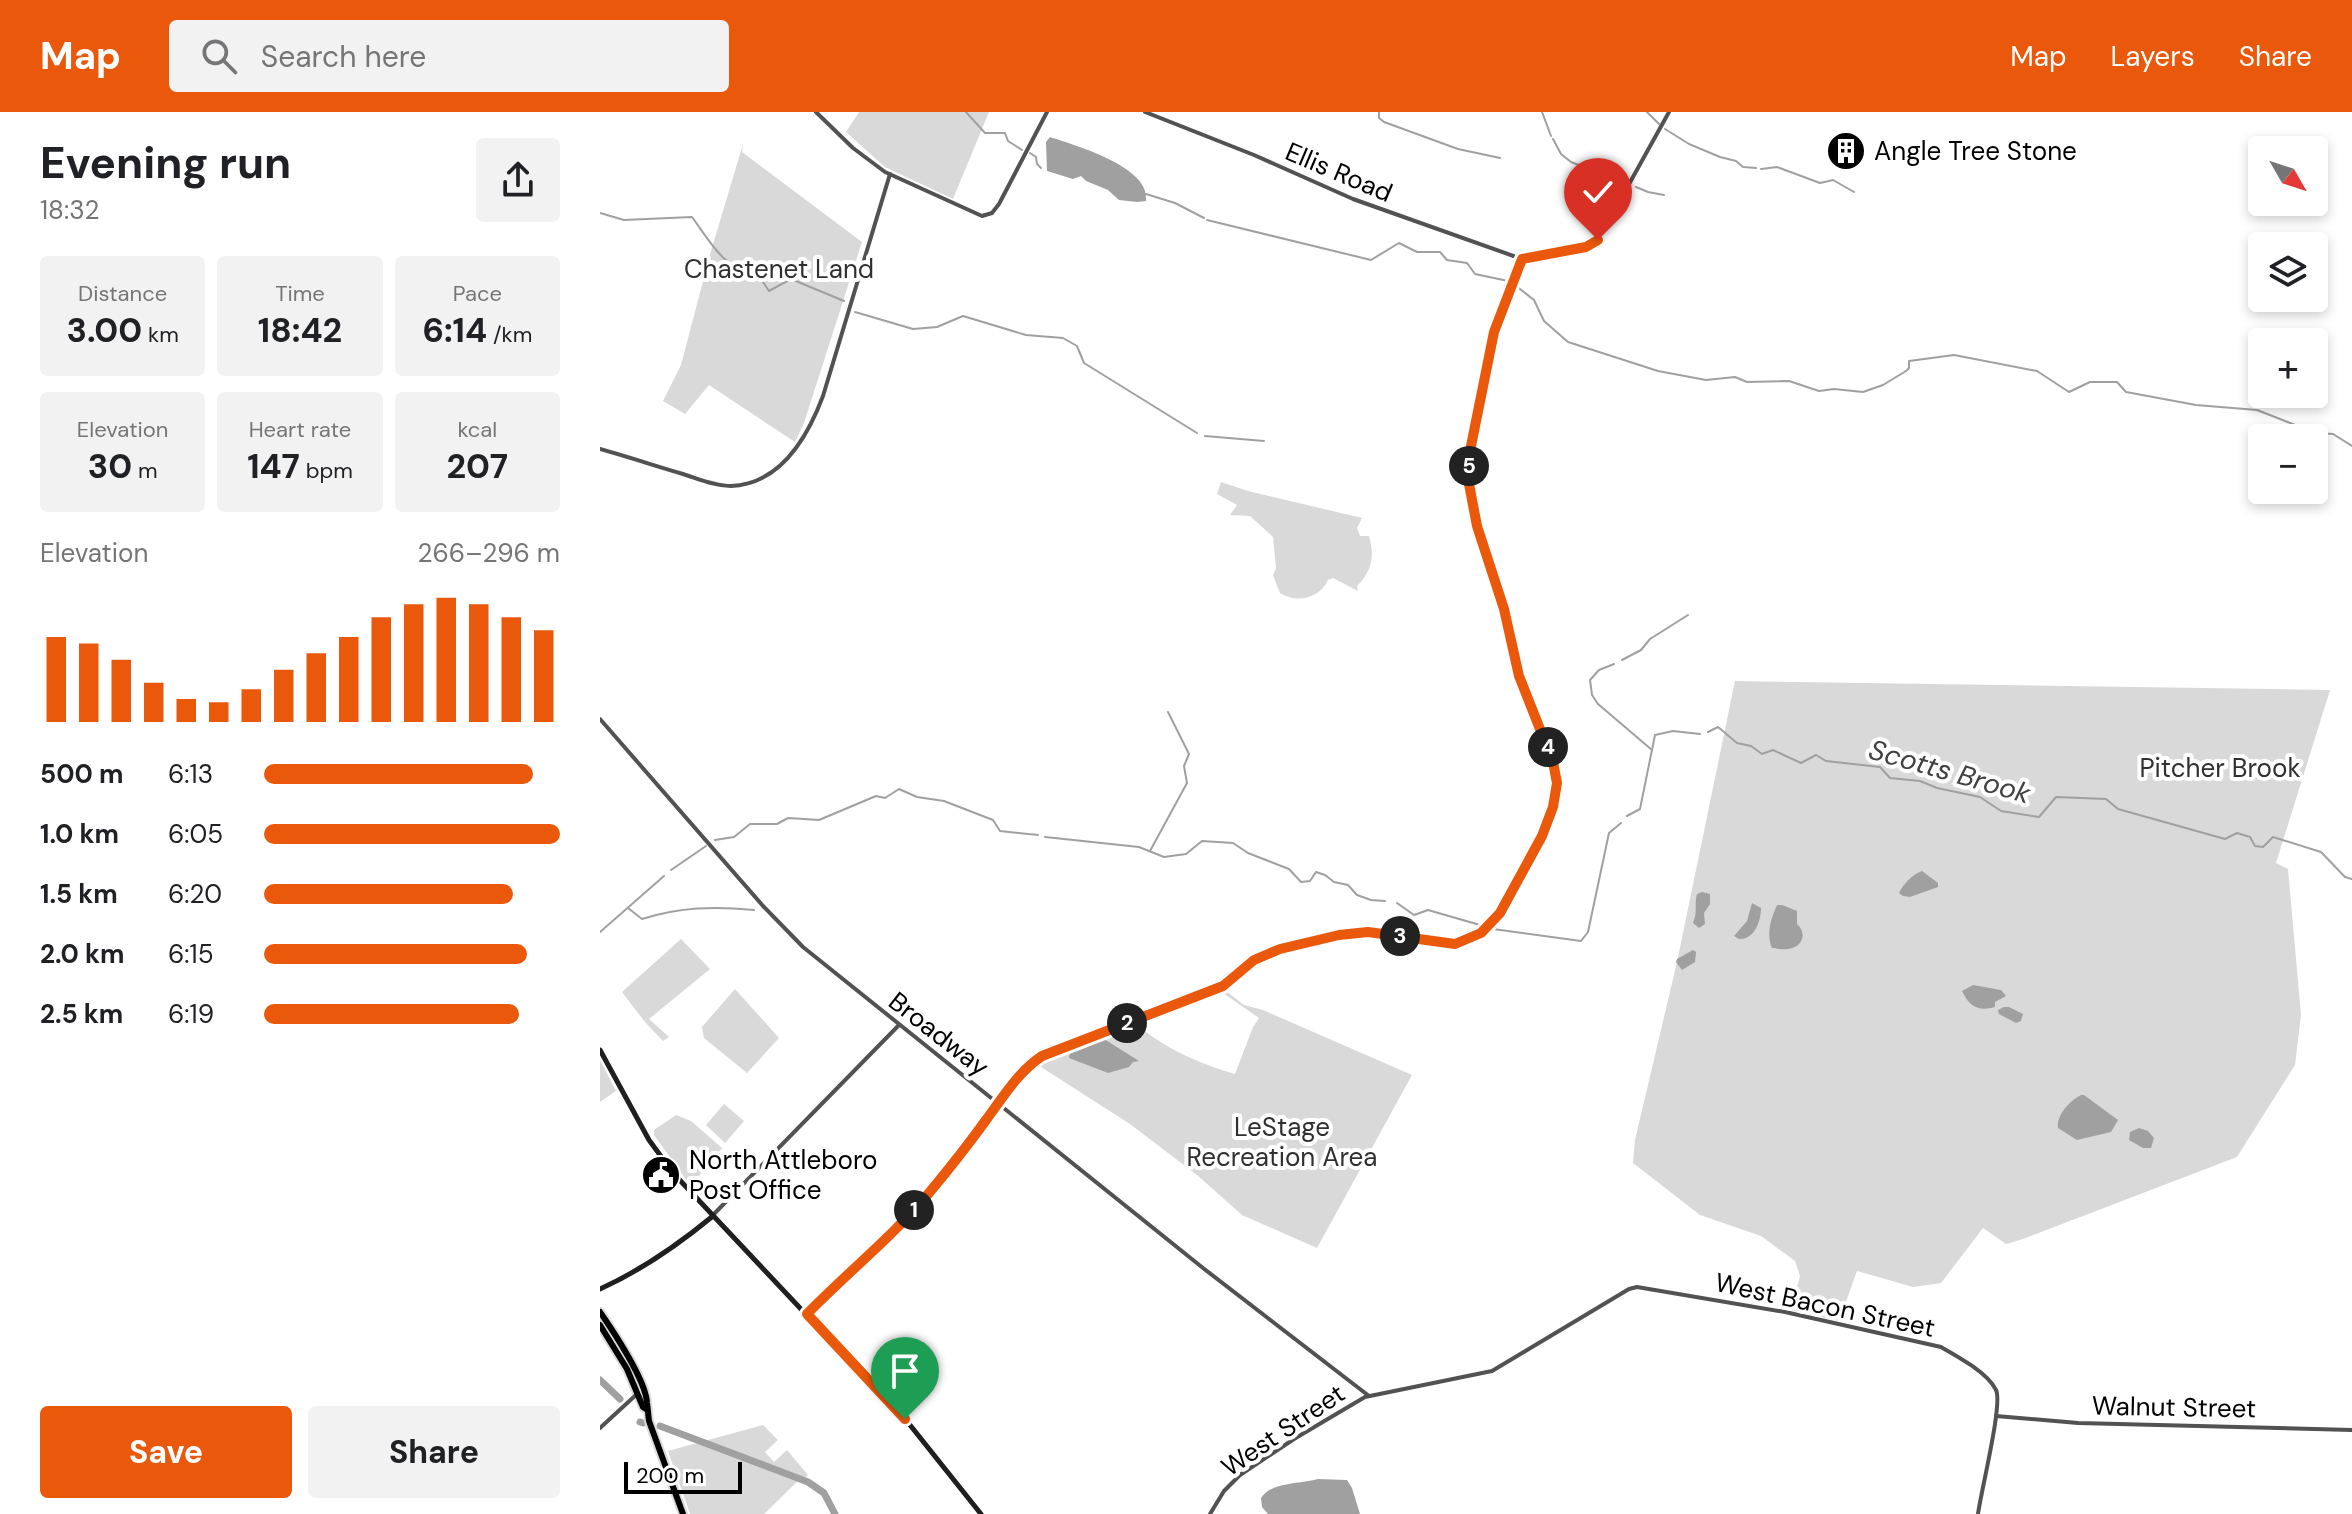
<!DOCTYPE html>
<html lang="en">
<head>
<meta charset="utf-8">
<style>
	body { margin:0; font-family:"DM Sans",sans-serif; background:#f2f2f2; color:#202124; height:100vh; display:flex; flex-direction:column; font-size:30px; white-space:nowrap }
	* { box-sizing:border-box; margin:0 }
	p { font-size:26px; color:#757577 }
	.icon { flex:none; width:44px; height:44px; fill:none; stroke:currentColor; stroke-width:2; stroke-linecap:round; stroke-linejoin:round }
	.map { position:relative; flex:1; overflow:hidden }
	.drawer { display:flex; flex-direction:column; background:#fff; width:600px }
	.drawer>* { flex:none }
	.needle { width:52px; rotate:129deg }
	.fabs { position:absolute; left:1648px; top:24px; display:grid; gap:16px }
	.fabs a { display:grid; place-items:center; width:80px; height:80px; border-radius:8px; background:#fff; box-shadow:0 4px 12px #0003; font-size:40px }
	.scale { position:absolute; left:24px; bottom:20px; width:118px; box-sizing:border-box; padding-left:8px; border:4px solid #000; border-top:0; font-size:22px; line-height:28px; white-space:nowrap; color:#000; -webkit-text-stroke:6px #fff; paint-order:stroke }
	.pin { position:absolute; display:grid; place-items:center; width:68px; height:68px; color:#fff; margin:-82px -34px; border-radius:50% 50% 50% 0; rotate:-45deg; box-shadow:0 0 8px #0007 }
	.pin .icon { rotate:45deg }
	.km { position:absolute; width:40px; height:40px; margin:-20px; border-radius:50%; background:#222; color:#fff; font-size:22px; line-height:40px; text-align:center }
	.round { display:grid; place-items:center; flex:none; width:84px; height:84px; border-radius:8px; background:#f2f2f2 }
	.head { display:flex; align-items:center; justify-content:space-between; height:136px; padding:0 40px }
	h1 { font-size:44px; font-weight:700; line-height:60px }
	.stats { display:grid; grid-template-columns:repeat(3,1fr); gap:12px; height:136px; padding:8px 40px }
	.stats div { display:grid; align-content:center; border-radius:8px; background:#f2f2f2; text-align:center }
	.stats b { font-size:34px; font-weight:700 }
	.stats small { font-size:22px; font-weight:400 }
	.stats p { font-size:22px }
	.chart { height:224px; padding:16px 40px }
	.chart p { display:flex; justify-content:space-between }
	.chart svg { width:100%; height:144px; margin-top:8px; stroke:#ea580c; stroke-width:6 }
	.cta { display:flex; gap:16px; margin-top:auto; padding:16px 40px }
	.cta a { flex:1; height:92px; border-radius:8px; background:#ea580c; color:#fff; font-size:32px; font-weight:700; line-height:92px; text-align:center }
	.cta a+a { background:#f2f2f2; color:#202124 }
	ul { padding:0 40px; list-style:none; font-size:26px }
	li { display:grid; grid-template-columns:128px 96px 1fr; align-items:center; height:60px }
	li i { height:20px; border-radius:10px; background:#ea580c }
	header { display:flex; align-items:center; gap:48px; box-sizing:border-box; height:112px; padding:0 40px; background:#ea580c; color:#fff }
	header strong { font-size:38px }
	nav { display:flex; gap:44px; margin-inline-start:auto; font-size:28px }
	.search { width:560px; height:72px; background:#f2f2f2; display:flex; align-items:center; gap:20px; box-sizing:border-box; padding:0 28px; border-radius:8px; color:#757577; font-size:30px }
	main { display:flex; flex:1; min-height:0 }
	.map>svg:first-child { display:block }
</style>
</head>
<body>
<header>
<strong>Map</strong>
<div class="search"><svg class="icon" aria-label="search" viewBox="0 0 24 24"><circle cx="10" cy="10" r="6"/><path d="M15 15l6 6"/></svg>Search here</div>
<nav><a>Map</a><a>Layers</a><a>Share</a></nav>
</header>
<main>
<section class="drawer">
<div class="head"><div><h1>Evening run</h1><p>18:32</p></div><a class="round"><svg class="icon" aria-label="share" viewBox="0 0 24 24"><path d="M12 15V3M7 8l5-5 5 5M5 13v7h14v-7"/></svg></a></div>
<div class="stats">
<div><p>Distance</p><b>3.00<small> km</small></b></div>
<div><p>Time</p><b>18:42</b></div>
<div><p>Pace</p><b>6:14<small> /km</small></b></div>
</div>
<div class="stats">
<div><p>Elevation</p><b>30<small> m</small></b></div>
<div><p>Heart rate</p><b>147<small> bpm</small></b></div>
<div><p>kcal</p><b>207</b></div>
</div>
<div class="chart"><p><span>Elevation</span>266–296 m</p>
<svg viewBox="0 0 160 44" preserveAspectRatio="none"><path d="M5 44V18M15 44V20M25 44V25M35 44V32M45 44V37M55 44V38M65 44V34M75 44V28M85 44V23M95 44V18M105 44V12M115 44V8M125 44V6M135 44V8M145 44V12M155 44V16"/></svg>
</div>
<ul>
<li><b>500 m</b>6:13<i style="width:91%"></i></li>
<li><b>1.0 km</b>6:05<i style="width:100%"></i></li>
<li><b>1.5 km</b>6:20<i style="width:84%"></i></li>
<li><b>2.0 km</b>6:15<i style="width:89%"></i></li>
<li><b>2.5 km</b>6:19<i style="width:86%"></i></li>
</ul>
<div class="cta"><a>Save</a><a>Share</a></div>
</section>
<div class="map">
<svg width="1752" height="1402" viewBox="0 0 1752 1402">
	<rect width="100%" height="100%" fill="#fff"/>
	<!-- green -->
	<g fill="#d9d9d9">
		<polygon points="259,0 389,0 353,87 285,55 246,20"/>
		<polygon points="143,32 142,40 262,130 204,311 195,330 109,273 85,302 63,289 81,253 111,139"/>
		<path d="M621,370L648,379L762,406L757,416L760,424H769C775,444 772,459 757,474L758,479L733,466L728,468C720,486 697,492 680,481L673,463L676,456L673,425L650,404L630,403L637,393L617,382Z"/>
		<polygon points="1135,569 1730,578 1676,751 1688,757 1701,903 1695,953 1637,1045 1423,1127 1406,1132 1383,1116 1341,1171 1313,1175 1257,1159 1239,1209 1191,1198 1200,1164 1195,1149 1161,1124 1100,1103 1033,1051 1035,1028 1077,850"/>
		<polygon points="81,827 110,857 49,907 69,925 63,929 45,910 22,880"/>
		<polygon points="135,877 179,926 147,961 104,926 102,915"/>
		<path d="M625,878L644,893L663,898L812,963L717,1136L642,1103L597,1063L530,1012L438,953L458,942L537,912C563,936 600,952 635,962L653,915L659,906L620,879Z"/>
		<polygon points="0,948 16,979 0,990"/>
		<polygon points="124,992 144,1009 125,1031 106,1013"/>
		<polygon points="76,1003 91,1009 122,1036 94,1070 89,1070 85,1066 54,1023 54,1018"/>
		<polygon points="163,1313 178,1328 165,1340 174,1350 187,1338 208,1363 204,1367 201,1366 164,1402 90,1402 68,1339"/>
	</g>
	<!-- water -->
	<g fill="#a0a0a0">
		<path d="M450,25C477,34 551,55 546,89L537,90L519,88L508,78L486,69L481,64L473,67L447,59L446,30Z"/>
		<path d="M1322,759L1338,771V775L1310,785L1303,784L1299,781C1303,772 1313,762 1322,759Z"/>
		<path d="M1102,780L1110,782V792L1104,801L1105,812L1099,816L1093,811C1098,798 1094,792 1097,782Z"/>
		<path d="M1152,791L1161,796C1161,810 1154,828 1139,827L1134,824L1147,809Z"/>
		<path d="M1177,793H1182L1197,799V812C1208,822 1202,836 1187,837C1184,838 1175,836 1172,836C1166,822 1171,806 1177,793Z"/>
		<polygon points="1093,838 1096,840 1095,850 1082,858 1076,850 1077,847"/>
		<path d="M1373,873L1401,878L1406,884L1395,890V895C1378,900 1369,894 1362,879Z"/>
		<polygon points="1404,895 1409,895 1423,902 1421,909 1416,911 1399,902 1398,898"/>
		<polygon points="504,927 539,949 533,950 529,955 508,961 469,946 470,939"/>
		<path d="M1481,983H1484L1518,1008L1511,1020L1477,1028L1458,1016C1456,1004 1469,989 1481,983Z"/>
		<polygon points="1539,1016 1548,1019 1554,1026 1551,1036 1543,1036 1529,1028 1530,1020"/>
		<path d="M718,1367L747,1368L752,1376L760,1402H668L662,1395L661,1386C670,1370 701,1372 718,1367Z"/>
	</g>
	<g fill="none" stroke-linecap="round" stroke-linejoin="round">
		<!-- stream -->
		<g stroke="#a0a0a0" stroke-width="2">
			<polyline points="366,0 385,21 405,21 408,29 422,38"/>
			<polyline points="779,0 779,6 784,10 858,37 900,46"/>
			<polyline points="942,0 951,24"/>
			<polyline points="1047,0 1059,12"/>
			<polyline points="1065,17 1089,32 1120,45 1136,49 1143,55 1156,56"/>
			<polyline points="953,27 961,42 971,50 1027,72"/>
			<polyline points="430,41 436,45 437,52 441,56"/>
			<polyline points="1161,57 1177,55 1220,71 1233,68 1254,80"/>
			<polyline points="1036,75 1048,80 1064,83"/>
			<polyline points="546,82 575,91 604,106"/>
			<path d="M0,101L24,108L92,105C109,128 125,160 157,161L169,179L191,167L244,189"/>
			<polyline points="607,108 771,148 799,131 817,140 840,140 847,148 867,151 875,162 908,169"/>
			<polyline points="915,173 934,188 944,209 968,230 1058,259 1106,268 1135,265 1147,270 1189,269 1219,279 1234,277 1263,280 1283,273 1306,259 1309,256 1309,249 1354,243 1437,259 1469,280 1490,270 1517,270 1526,280 1596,293 1657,298 1716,321 1733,322 1752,334"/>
			<polyline points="255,200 313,217 337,215 363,204 426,223 463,226 477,234 484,251 597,321"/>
			<polyline points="605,324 664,329"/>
			<polyline points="1022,548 1041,538 1050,527 1088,503"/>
			<polyline points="1014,552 999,558 990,568 992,583 998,592 1052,638"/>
			<polyline points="1108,620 1118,615 1137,631 1151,634 1162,642 1173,638 1201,651 1216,643 1226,649 1280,655 1290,666 1320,669 1337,676 1380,685 1401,699 1439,705 1456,685 1506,687 1518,697 1625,727 1637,721 1650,725 1655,734 1663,735 1673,725 1721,740 1745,765 1752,767"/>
			<polyline points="1027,704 1040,697 1055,623 1073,619 1100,622"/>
			<polyline points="445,725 539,735 564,745 586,742 602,729 633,731 648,741 689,757 701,770 710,769 716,760 725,763 734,770 748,773 757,783 771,788 785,789"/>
			<polyline points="115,728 134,725 150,712 177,712 188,706 219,708 276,684 285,686 299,677 317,685 344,689 393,708 400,719 438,723"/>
			<polyline points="550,739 587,671 584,654 589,642 568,600"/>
			<polyline points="71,758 106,734"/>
			<polyline points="797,791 814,803 828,798 880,813"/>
			<path d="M28,796L42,807C80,795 114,794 154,798"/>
			<polyline points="893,817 981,829 988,820 1009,721 1021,711"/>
			<polyline points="0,820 64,764"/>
		</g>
		<!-- river -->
		<g stroke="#a0a0a0" stroke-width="7">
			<polyline points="0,1268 20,1287"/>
			<polyline points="40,1310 43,1311"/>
			<polyline points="60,1314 208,1370 224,1381 235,1402"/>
		</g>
		<!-- primary casing -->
		<g stroke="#dbdbdb" stroke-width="10">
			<g id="primary">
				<path d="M0,1200C13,1219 46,1269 47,1291C48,1297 48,1302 49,1309L83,1402"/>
				<polyline points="0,1213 27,1257 43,1295 46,1297"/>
			</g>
		</g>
		<!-- tertiary -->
		<g stroke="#525252" stroke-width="4">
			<polyline points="216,0 253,36 285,60 382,104 392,101 399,92 447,0"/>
			<polyline points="545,0 654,43 753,87 922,147 986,135 998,128 1069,0"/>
			<path d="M0,337C28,345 56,354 83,362C99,367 115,374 131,374C181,372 208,324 223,284L290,62"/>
			<polyline points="0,607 163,794 203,835 603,1156 769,1284"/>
			<polyline points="113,1103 299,913"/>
			<polyline points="207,1202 286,1129 305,1108 363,1038 418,963 442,944 623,874 654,848 672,840 723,827 763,821 855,832 881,821 900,801 942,724 953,695 957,671 953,650 919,564 904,497 877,414 869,372 871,334 894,220 922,147"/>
			<polyline points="1396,1304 1478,1311 1752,1318"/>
			<polyline points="0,1316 37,1282"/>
			<path d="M610,1402L624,1379L640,1363L694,1327L765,1285L892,1259L1029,1177L1037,1175L1185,1200L1341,1235C1357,1244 1388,1261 1396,1278C1403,1292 1381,1379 1378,1402"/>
		</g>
		<!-- secondary -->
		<g stroke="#1f1f1f" stroke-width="5">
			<polyline points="0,938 49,1028 74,1062 310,1313 381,1402"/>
			<path d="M0,1177C40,1159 79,1132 113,1104"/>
		</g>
		<!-- primary -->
		<use href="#primary" stroke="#000" stroke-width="6"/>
	</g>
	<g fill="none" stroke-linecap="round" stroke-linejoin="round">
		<!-- route casing -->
		<g stroke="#fff" stroke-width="16">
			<path id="route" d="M305,1307L207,1202C247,1161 292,1125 329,1081C349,1057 368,1033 386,1008C404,984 417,961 442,944L623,874L654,848L680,837L739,823L768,820L855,832L881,821L900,801L942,724L953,695L957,671L953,650L919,564L904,497L877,414L869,372L871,334L894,220L922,147L986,135L998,128"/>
		</g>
		<!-- route -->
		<use href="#route" stroke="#ea580c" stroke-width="10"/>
	</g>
	<!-- icons -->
	<defs>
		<g id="building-disc" transform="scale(2)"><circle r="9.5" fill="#000" stroke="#fff"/><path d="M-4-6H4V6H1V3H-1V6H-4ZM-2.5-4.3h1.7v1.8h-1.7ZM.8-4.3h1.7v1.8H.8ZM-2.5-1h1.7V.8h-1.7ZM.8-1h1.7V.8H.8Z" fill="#fff"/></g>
		<g id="civic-disc" transform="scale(2)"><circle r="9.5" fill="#000" stroke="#fff"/><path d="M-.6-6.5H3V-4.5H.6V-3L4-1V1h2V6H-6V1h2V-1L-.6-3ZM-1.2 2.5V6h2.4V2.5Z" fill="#fff"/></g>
	</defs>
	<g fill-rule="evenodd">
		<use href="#building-disc" x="1246" y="39"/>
		<use href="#civic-disc" x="61" y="1063"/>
	</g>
	<g text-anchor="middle" stroke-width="8" stroke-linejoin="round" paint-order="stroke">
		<!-- poi labels -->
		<g font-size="26" fill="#000" stroke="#fff" text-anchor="start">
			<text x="1274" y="48">Angle Tree Stone</text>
			<text x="89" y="1057">North Attleboro<tspan x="89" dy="30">Post Office</tspan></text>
		</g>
		<!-- street labels -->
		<g font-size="26" fill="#000" stroke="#fff">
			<text transform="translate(739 60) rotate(23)" y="9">Ellis Road</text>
			<text transform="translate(339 922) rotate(38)" y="9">Broadway</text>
			<text transform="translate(1225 1193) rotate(12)" y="9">West Bacon Street</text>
			<text transform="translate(1574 1295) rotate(1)" y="9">Walnut Street</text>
			<text transform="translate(683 1318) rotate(-34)" y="9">West Street</text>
		</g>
		<!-- park labels -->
		<g font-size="26" fill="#303030" stroke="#fff">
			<text x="179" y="166">Chastenet Land</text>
			<text x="1620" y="665">Pitcher Brook</text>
			<text x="682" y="1024">LeStage<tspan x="682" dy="30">Recreation Area</tspan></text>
		</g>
		<!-- water labels -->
		<g font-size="28" font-style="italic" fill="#414141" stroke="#fff">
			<text transform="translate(1350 659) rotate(16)" y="10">Scotts Brook</text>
		</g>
	</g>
</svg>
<div class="fabs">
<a><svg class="needle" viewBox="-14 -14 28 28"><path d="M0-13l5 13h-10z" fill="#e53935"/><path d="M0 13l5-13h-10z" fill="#757577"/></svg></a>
<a><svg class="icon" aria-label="layers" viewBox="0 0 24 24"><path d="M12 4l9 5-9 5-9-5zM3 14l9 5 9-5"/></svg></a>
<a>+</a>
<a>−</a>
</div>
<div class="scale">200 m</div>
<div class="pin" style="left:305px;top:1307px;background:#1e9e55"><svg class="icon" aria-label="arrive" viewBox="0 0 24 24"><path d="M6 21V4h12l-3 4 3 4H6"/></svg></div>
<div class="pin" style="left:998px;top:128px;background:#d93025"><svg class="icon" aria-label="check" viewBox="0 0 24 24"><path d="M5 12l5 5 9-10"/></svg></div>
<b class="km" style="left:314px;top:1098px">1</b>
<b class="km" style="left:527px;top:911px">2</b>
<b class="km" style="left:800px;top:824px">3</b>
<b class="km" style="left:948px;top:635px">4</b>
<b class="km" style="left:869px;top:354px">5</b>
</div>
</main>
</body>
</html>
